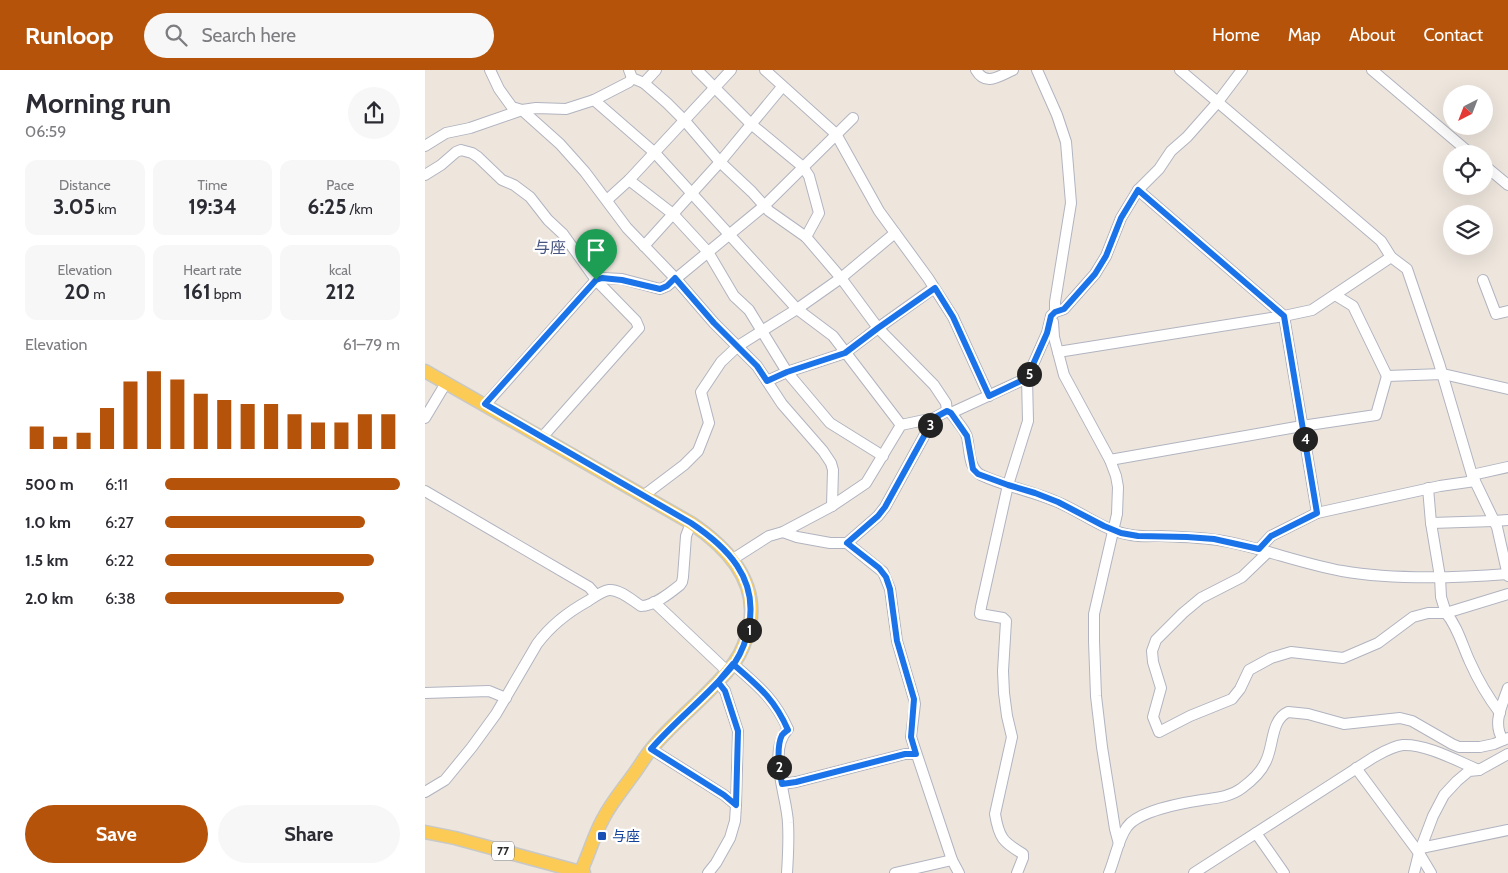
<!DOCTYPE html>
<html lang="en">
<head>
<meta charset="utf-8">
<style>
	body { margin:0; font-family:Cabin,"Noto Sans JP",sans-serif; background:#f7f7f7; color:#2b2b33; height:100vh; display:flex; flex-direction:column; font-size:19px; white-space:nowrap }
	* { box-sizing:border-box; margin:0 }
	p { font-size:16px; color:#7c7c81 }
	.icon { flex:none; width:28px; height:28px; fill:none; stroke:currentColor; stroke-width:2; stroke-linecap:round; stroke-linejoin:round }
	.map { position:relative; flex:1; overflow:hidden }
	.panel { display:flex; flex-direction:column; background:#fff; width:425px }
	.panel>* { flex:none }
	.needle { width:32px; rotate:222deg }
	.controls { position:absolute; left:1018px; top:15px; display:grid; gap:10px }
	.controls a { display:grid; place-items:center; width:50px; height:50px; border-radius:50%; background:#fff; box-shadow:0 5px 20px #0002; font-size:25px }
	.pin { position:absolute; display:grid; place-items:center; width:42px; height:42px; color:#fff; margin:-51px -21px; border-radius:50% 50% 50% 0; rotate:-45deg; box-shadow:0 0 5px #0007 }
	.pin .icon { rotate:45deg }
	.km { position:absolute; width:25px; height:25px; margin:-12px; border-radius:50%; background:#222; color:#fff; font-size:14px; line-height:25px; text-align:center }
	.round { display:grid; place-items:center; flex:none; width:52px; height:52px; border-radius:26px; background:#f7f7f7 }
	.summary { display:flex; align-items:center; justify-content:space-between; height:85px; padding:0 25px }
	h1 { font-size:28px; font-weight:700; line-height:38px }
	.figures { display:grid; grid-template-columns:repeat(3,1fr); gap:8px; height:85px; padding:5px 25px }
	.figures div { display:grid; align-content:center; border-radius:12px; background:#f7f7f7; text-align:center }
	.figures b { font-size:21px; font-weight:700 }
	.figures small { font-size:14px; font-weight:400 }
	.figures p { font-size:14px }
	.chart { height:140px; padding:10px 25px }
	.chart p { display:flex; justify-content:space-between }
	.chart svg { width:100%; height:90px; margin-top:5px; stroke:#b45309; stroke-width:6 }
	.cta { display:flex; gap:10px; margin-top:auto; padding:10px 25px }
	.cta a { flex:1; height:58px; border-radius:30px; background:#b45309; color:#fff; font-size:20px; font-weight:700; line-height:58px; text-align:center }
	.cta a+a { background:#f7f7f7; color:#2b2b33 }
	ul { padding:0 25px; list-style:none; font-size:16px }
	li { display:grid; grid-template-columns:80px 60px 1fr; align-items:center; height:38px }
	li i { height:12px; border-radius:6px; background:#b45309 }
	header { display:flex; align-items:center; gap:30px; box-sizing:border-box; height:70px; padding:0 25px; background:#b45309; color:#fff }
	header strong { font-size:24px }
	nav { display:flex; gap:28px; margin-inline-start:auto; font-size:18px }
	.search { width:350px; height:45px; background:#f7f7f7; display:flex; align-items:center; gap:12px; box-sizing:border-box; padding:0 18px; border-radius:28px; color:#7c7c81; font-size:19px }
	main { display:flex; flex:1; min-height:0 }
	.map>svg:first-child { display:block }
</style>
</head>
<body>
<header>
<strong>Runloop</strong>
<div class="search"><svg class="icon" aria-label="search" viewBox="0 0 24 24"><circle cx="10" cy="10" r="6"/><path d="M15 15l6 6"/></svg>Search here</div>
<nav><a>Home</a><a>Map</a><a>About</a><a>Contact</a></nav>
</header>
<main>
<section class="panel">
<div class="summary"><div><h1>Morning run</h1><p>06:59</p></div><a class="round"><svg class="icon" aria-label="share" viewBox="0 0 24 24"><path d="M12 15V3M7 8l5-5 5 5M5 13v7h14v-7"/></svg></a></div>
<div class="figures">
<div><p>Distance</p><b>3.05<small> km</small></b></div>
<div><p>Time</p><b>19:34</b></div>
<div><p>Pace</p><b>6:25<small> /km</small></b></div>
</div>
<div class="figures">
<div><p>Elevation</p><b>20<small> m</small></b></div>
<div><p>Heart rate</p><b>161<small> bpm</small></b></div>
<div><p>kcal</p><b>212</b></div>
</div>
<div class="chart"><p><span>Elevation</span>61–79 m</p>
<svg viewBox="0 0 160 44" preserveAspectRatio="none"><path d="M5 44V33M15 44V38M25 44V36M35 44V24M45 44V11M55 44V6M65 44V10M75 44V17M85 44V20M95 44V22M105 44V22M115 44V27M125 44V31M135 44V31M145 44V27M155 44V27"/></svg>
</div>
<ul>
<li><b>500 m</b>6:11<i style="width:100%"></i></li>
<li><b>1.0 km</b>6:27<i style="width:85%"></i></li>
<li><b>1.5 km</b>6:22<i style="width:89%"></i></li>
<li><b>2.0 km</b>6:38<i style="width:76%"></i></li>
</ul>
<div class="cta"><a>Save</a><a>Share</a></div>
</section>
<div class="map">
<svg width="1083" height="803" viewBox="0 0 1083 803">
	<rect width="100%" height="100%" fill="#eee6dd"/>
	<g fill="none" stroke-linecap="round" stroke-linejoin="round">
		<!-- minor casing -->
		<g stroke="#b1b4c0" stroke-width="12">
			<g id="minor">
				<polyline points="65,0 74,19 87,37 97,40 135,74 160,102 202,158 250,208 289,253 332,296 357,334 398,381 406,393 408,400 407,436 358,462 344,466 308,489"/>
				<polyline points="204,0 207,8 219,13 242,33 260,51 295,92 327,122 344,141 381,167 416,208 453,258 509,315 521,333 522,341"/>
				<polyline points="272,0 326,54 378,97 384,106 394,143 381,167"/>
				<polyline points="340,0 411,64 454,141 503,208 528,247 564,326"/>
				<path d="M551,0C561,17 574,6 588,0"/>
				<polyline points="612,0 632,45 641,72 646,133 630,232 630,242"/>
				<polyline points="755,0 956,171 966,187 982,199 1014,293 1047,405 1072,457 1083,506"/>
				<polyline points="947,0 1046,84"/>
				<polyline points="219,13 231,0"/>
				<polyline points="169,30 230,83 372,239 408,266 476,355"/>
				<polyline points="0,76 21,63 45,58 97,40 111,38 141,39 169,30 204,12 207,8"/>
				<polyline points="1059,95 1083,115"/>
				<polyline points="0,105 16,95 31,82 36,80 47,83 53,87 77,110 89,115 105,127 123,150 138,164 171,210 211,251 214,258 120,364 119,368"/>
				<polyline points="204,110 248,144 283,182 309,226 324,240 362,302 405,353 458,386"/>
				<polyline points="713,120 859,246 892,443"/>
				<polyline points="182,130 204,110 306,0"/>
				<polyline points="219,176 295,92 357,17"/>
				<polyline points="1058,210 1071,244 1083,241"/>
				<polyline points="910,225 928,236 962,306"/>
				<polyline points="628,252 629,267 639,305 685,390 691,406 693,417 692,444 669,544 669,571 671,626 677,677 690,759 694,774"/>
				<polyline points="633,282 859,246 887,240 966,187"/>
				<polyline points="342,311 362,302 420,283 453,258 509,218"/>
				<polyline points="60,335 171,210 177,208 197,209 235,219 242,216 339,136 428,48"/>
				<polyline points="526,343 602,308"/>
				<polyline points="0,348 21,313"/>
				<polyline points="685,390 877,356 951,345 962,306 1018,304 1083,319"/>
				<polyline points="1047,405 1083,397"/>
				<polyline points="1003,418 1006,453 1015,507 1016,527 1021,543 1083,524"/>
				<polyline points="0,421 164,517 171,525"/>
				<polyline points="218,426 259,395 273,381 284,353 276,322 296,292 313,276 372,239 416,208 470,163"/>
				<polyline points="407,436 441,413 476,355 509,348"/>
				<polyline points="1006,453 1069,451 1083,450"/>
				<polyline points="358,462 372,467 405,473 422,473 458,502 465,519 472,571 489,629 490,634 486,667 527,790 534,803"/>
				<path d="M422,473L453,446L460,437L509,348L522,341C527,343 529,347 532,351C536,356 541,362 542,367C545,379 543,398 556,405C579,416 606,421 630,431C656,441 678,461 706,465C716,467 726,466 736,466C759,467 781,467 804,472C842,480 879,494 917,501C968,510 1031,508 1083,504"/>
				<polyline points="834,479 846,466 892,443 1015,416 1050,411"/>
				<path d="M843,482L817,507L776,528L758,543L731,570L727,581L728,592L736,618L728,647L734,662L765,646L807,629L815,619L824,600L846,588L866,582L918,588L953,573L988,547L1003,543H1021C1033,557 1037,575 1045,592C1053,610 1063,627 1075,643"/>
				<polyline points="229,532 302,601"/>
				<path d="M308,594C333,616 349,628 363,659C342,681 362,726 363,753C364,769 363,787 362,803"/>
				<polyline points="0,623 64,621 81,628"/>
				<path d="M1078,670C1067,653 1077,636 1083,618"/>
				<polyline points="226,679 299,725 311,735"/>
				<polyline points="931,698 994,783 1006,803"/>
				<polyline points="357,714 371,712 480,684 491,684"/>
				<path d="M0,722L20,710L47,677L71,644L112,574C126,555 143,542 163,531C169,527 177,521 184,520C195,519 208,531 216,536C229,536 245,523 255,515L257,512L258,507L261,466L266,453"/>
				<polyline points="831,763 859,803"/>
				<polyline points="996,778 1083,760"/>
				<polyline points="283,803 291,793 305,768 310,751 311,735 313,661 300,621 293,612"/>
				<polyline points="470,803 527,790"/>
				<path d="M592,803L598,788V784C578,772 574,768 570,744L587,667L582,646L579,623L578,601L581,551L578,548L555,544L556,537L583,415L603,351L602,308L622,263L626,246L630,242L639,239L670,204L681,186L696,148L713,120L734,99L746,81L762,67L792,33L817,0"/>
				<path d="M684,803C690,789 693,769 702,757C713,741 757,733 777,730C791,728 805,727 817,718C825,712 836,702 840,693C849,678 845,650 863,642L883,644L919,654L975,648L987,651L1027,674L1034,677H1055L1069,674L1083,668"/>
				<path d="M769,803L949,687C958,682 968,676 978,675C1002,674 1032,691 1054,700"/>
				<polyline points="989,803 994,783 1008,746 1019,725 1032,711 1044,701 1054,700 1083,684"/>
			</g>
		</g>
		<!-- major casing -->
		<g stroke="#c8c8c8" stroke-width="15">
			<g id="major">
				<path d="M0,301L266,453C300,476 333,509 325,554C322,568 318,581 309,593C286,624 253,647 228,677C220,686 215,696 208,705C198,719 186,733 178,749C169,765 164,784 156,801"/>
				<polyline points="0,762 30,768 159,803"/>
			</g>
		</g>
		<!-- minor -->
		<use href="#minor" stroke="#fff" stroke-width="10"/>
		<!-- major -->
		<use href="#major" stroke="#fbcb55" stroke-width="12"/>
	</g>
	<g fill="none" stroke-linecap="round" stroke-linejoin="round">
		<!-- route casing -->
		<g stroke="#fff" stroke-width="10">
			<path id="route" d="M171,210L60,334L266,453C302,477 333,508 324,555C322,569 317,582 309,594C284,625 252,649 226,679L299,725L311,735L313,661L300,621L293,612L308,594C333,616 349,628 363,660C361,661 359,663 357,665C351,677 354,702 357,714L371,712L480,684H491L486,667L489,629L472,571L465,519L461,507L454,498L422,473L453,446L460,437L509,348L522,341L526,343L542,366L548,399L553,404L583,415L610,423L633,432L679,456L696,463L713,466L762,467L789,469L834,479L846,466L892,443L859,246L713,120L696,148L681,186L670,204L639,239L630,242L626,246L622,263L602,308L564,326L528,247L510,218L453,258L420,283L362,302L342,311L332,296L289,253L250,208L242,216L235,219L197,210L177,208L171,210"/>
		</g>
		<!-- route -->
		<use href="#route" stroke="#1a73e8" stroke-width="6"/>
	</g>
	<!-- markers -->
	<rect fill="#1a4fb4" stroke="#fff" stroke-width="2" x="172" y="761" width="10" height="10" rx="2.5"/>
	<g text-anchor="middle" stroke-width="4.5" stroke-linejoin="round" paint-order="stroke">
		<!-- shield labels -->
		<rect fill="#fff" stroke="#6b6b6b" stroke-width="1" x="67" y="771.5" width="22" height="19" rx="4"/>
		<g font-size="12" font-weight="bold" fill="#2b2b2b">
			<text x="78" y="785">77</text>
		</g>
		<!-- transit labels -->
		<g font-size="14" fill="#164399" stroke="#fff" text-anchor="start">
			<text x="187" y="771">与座</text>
		</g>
		<!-- quarter labels -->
		<g font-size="16" fill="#485580" stroke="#fff">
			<text x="125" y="183">与座</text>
		</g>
	</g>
</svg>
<div class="controls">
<a><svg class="needle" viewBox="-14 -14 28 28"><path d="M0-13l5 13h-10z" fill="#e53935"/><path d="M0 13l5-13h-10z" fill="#7c7c81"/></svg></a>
<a><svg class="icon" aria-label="locate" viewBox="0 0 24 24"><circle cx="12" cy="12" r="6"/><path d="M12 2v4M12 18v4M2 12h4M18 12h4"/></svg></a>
<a><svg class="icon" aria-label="layers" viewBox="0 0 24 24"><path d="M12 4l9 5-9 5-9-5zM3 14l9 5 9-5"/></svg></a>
</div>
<div class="pin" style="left:171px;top:210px;background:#1e9e55"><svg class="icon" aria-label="arrive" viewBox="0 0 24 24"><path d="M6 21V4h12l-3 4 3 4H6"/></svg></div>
<b class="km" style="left:324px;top:560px">1</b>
<b class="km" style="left:354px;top:697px">2</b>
<b class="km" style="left:505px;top:355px">3</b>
<b class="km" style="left:880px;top:369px">4</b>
<b class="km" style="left:604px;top:304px">5</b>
</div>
</main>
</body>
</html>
